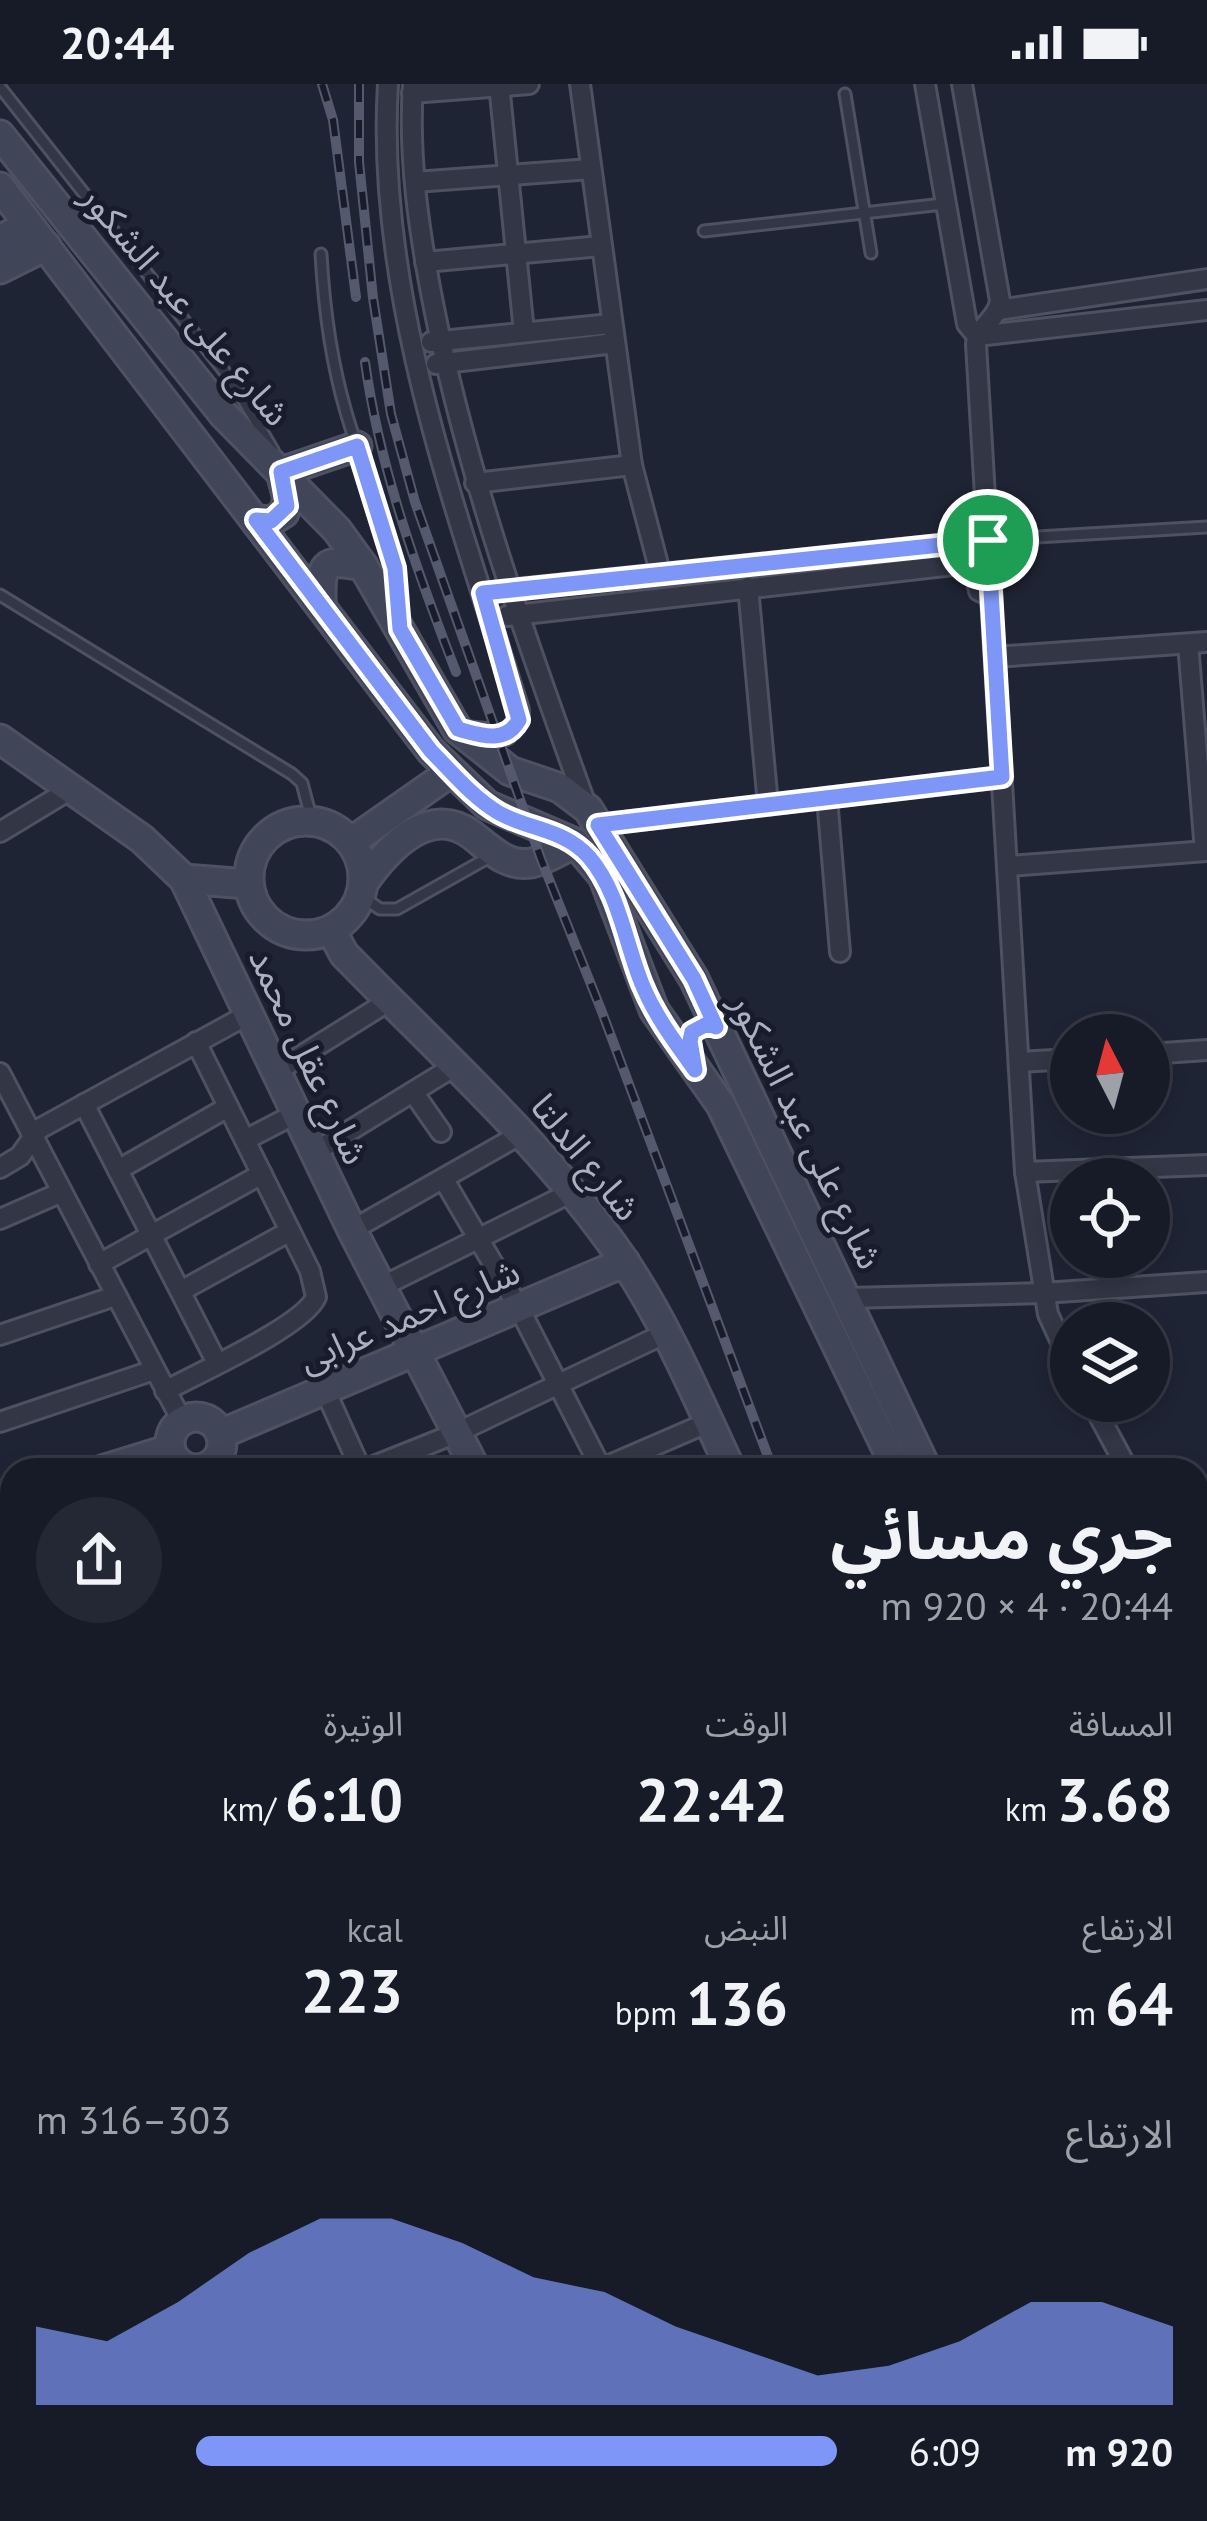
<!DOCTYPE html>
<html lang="ar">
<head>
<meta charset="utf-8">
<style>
	body { margin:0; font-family:"PT Sans","Noto Sans Arabic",sans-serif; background:#242834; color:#f1f3f6; direction:rtl; height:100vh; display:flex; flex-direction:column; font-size:45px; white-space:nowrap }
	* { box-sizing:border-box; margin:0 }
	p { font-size:39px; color:#9ea1a8 }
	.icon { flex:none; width:66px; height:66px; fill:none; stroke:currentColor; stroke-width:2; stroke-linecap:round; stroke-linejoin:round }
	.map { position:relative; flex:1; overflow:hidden; direction:ltr }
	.drawer { position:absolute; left:0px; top:1374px; width:1209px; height:1065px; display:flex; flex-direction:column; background:#171b28; border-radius:36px 36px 0 0; box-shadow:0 6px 18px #0003,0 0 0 3px #363945; direction:rtl }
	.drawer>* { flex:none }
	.needle { width:78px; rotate:354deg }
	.buttons { position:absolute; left:1050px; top:930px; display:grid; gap:24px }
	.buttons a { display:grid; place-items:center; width:120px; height:120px; border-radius:50%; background:#171b28; box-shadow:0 6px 18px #0003,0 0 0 3px #363945; font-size:60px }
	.pin { position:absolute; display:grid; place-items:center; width:102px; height:102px; color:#fff; margin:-51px; border:6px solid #fff; border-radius:50%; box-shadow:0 3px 12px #0007 }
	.round { display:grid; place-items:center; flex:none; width:126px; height:126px; border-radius:63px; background:#242834 }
	.headline { display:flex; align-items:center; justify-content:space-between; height:204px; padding:0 36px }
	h1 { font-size:66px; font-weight:700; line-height:90px }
	.figures { display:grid; grid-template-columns:repeat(3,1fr); gap:18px; height:204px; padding:12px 36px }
	.figures div { display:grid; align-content:center }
	.figures b { font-size:60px; font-weight:700 }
	.figures small { font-size:33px; font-weight:400 }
	.figures p { font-size:33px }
	.chart { height:336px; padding:24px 36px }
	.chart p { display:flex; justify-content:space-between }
	.chart svg { width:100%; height:216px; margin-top:12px; fill:#7d96f7; opacity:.7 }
	ul { padding:0 36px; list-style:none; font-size:39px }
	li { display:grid; grid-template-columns:192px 144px 1fr; align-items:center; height:90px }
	li i { height:30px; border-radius:15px; background:#7d96f7 }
	.status { display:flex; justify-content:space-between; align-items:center; height:84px; padding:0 60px; background:#171b28; direction:ltr }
	.status svg { height:33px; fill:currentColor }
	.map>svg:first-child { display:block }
</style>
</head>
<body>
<div class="status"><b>20:44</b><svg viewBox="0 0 49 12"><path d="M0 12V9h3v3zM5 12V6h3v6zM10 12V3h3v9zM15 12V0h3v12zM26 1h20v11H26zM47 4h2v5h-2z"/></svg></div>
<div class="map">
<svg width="1207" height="2437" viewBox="0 0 1207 2437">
	<rect width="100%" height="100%" fill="#1f2435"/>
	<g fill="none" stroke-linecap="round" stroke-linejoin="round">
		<!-- lane casing -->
		<g stroke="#4d5161" stroke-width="15">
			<g id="lane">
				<polyline points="0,3 232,297 273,366"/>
				<polyline points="845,10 871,169"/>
				<polyline points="704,147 943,120"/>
				<path d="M321,170C324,224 331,277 346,328C365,394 397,460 400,528"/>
				<polyline points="988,456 1207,443"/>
				<polyline points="0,511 292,690 302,699 312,737"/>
				<polyline points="361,812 380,825 397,825 493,771"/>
				<polyline points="1197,1584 1207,1573"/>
				<polyline points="1197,2061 1207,2085"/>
			</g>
		</g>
		<!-- street casing -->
		<g stroke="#4d5161" stroke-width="24">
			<g id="street">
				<path d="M388,0C375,210 457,428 519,626V636L506,651L465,647"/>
				<path d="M413,0C408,74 419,147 433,219C467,392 526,555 586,721"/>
				<polyline points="499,0 524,248"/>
				<polyline points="580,0 632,381 660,488"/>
				<polyline points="925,0 967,240 977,252 1207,226"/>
				<path d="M962,0L1000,217C997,236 978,242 976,260L1025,1088L1048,1230L1071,1280"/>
				<polyline points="412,9 529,0"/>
				<polyline points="415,98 591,85"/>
				<polyline points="425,178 601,162"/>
				<polyline points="998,226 1207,195"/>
				<polyline points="431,258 611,240"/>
				<polyline points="436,280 615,259"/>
				<polyline points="475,399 632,381"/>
				<polyline points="748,503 768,721"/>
				<polyline points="497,507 988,456"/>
				<polyline points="507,532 962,480 975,487 979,507 991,512"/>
				<polyline points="1188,560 1205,767"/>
				<polyline points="995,573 1207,558"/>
				<polyline points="827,714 840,868"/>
				<polyline points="598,741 1002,693"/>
				<polyline points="0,748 71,705"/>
				<polyline points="1009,782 1207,767"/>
				<polyline points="1149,970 1207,966"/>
				<polyline points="1019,978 1071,975"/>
				<polyline points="277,987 389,917"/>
				<polyline points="0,989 182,1337"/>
				<polyline points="413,1008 441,1048"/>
				<polyline points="84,1020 217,1279"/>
				<polyline points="245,1056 297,1029"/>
				<polyline points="315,1068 458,980"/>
				<polyline points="0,1084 20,1072 39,1045 249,930"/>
				<polyline points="118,1086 228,1023"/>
				<polyline points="1025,1088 1207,1081"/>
				<polyline points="444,1096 519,1224 602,1386"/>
				<polyline points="0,1135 62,1108"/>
				<polyline points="352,1146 523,1049"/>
				<polyline points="99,1180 262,1090"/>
				<polyline points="381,1203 572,1108"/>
				<polyline points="181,1207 290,1147"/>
				<polyline points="848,1214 1043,1209 1207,1198"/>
				<polyline points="0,1251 115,1212"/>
				<polyline points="325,1306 361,1386"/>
				<path d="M165,1307C198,1289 304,1242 316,1213L310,1187L196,958"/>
				<polyline points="1091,1317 1128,1386"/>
				<polyline points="0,1338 154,1286"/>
				<polyline points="364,1386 454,1350 664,1250"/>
				<polyline points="598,1386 709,1338"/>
				<polyline points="0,1480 12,1477"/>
				<polyline points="0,1558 12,1558"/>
				<polyline points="0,1755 12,1752"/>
				<polyline points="0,1853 12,1847"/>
				<polyline points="0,1956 12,1953"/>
				<polyline points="0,2005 12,2002"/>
				<polyline points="0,2036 12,2063"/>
				<polyline points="0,2171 12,2167"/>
				<polyline points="0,2305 12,2300"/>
				<polyline points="0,2344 12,2385"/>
				<polyline points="0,2404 12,2400"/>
				<polyline points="26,2427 30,2437"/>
				<polyline points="119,2427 126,2437"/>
				<polyline points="561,2427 565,2437"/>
				<polyline points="167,2437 181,2427"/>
				<polyline points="226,2437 240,2427"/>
				<polyline points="334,2437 345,2427"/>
				<polyline points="459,2437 467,2427"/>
				<polyline points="791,2437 800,2427"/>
			</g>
		</g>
		<!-- secondary casing -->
		<g stroke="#4d5161" stroke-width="33">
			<g id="secondary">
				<polyline points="0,51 224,331 337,446 363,482 457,645 510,687 560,704 588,725 694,895 927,1386"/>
				<polyline points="0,103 431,667 487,721 575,759 603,792 654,926 721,1021 897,1386"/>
				<polyline points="0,156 28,141"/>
				<polyline points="0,185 46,162"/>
				<polyline points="257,436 271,437 284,429 288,415 281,388 357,362"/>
				<path d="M321,521C321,481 321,473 363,482"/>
				<polyline points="0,655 142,755 184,795 352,1146 476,1386"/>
				<circle cx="306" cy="794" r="57"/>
				<polyline points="351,758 451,688"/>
				<polyline points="184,795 248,800"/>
				<path d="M364,798C388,764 430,719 472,751C490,765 507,783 531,779C546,776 562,765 575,759"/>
				<path d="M331,846L344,870C440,969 543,1059 622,1174C666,1239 698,1315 731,1386"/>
				<circle cx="196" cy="1359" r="26"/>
				<polyline points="221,1350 625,1178"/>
				<polyline points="102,1386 170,1365"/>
				<polyline points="0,1417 12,1414"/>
				<polyline points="1197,1435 1207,1424"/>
				<polyline points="1197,1484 1207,1467"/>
				<polyline points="1197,1661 1207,1669"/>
				<polyline points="1197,1715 1207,1725"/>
				<polyline points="928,2427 932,2437"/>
				<polyline points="962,2427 967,2437"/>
			</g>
		</g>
		<!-- lane -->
		<use href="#lane" stroke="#323645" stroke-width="9"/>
		<!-- street -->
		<use href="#street" stroke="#323645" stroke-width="18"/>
		<!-- secondary -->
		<use href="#secondary" stroke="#404558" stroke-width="27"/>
		<!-- rail casing -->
		<g stroke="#54596d" stroke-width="10">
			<g id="rail">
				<polyline points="322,0 333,36 356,213"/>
				<polyline points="359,0 359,78 373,214 391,330 415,418 541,775 602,928 773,1386"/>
				<path d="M365,278C380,386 417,487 456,588"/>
				<polyline points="1197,2391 1207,2417"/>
			</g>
		</g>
		<!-- rail -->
		<use href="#rail" stroke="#181c2a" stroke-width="6" stroke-dasharray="18" stroke-linecap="butt"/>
	</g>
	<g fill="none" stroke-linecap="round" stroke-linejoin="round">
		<!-- route casing -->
		<g stroke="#fff" stroke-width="24">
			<path id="route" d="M357,362L395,484L400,545L458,645C480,651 505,661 519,636L483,509L988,456L1002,693L598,741L694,895L716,943L707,940L692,948L690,957L695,986C675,958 655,932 642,900C625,858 619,808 589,773C564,745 530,746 499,729C473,714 452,688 431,667L256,436L271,437L287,422L281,388Z"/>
		</g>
		<!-- route -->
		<use href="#route" stroke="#7d96f7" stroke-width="15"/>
	</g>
	<g text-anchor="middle" stroke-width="10" stroke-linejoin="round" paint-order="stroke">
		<!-- street labels -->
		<g font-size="36" fill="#acb0c3" stroke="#181c2a">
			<text transform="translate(186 221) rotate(50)" y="13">شارع على عبد الشكور</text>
			<text transform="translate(309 972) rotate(65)" y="13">شارع عقل محمد</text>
			<text transform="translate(807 1047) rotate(64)" y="13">شارع على عبد الشكور</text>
			<text transform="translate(586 1073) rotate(51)" y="13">شارع الدلتا</text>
			<text transform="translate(409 1231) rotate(-23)" y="13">شارع احمد عرابى</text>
		</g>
	</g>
</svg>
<div class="buttons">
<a><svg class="needle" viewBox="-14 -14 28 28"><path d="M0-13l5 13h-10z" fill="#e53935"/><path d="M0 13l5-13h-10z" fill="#9ea1a8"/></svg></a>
<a><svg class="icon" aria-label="locate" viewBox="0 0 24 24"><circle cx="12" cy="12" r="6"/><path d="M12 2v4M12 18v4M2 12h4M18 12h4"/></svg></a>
<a><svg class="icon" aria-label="layers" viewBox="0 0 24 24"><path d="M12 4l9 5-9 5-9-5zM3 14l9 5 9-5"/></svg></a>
</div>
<div class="pin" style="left:988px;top:456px;background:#1e9e55"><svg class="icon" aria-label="arrive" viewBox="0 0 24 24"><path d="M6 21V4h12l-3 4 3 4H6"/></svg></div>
<section class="drawer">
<div class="headline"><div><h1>جري مسائي</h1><p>20:44 · 4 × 920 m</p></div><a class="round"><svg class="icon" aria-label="share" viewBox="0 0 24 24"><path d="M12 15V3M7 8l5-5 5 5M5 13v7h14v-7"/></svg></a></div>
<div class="figures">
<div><p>المسافة</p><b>3.68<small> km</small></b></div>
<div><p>الوقت</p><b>22:42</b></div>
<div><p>الوتيرة</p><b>6:10<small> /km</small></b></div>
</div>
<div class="figures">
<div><p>الارتفاع</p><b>64<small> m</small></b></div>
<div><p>النبض</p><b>136<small> bpm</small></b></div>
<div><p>kcal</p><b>223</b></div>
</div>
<div class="chart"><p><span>الارتفاع</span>303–316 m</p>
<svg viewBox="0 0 160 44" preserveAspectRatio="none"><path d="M0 44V28L10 31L20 23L30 13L40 6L50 6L60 11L70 18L80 21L90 28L100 33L110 38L120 36L130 31L140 23L150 23L160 28V44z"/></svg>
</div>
<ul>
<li><b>920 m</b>6:09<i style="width:80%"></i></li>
</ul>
</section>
</div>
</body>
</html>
